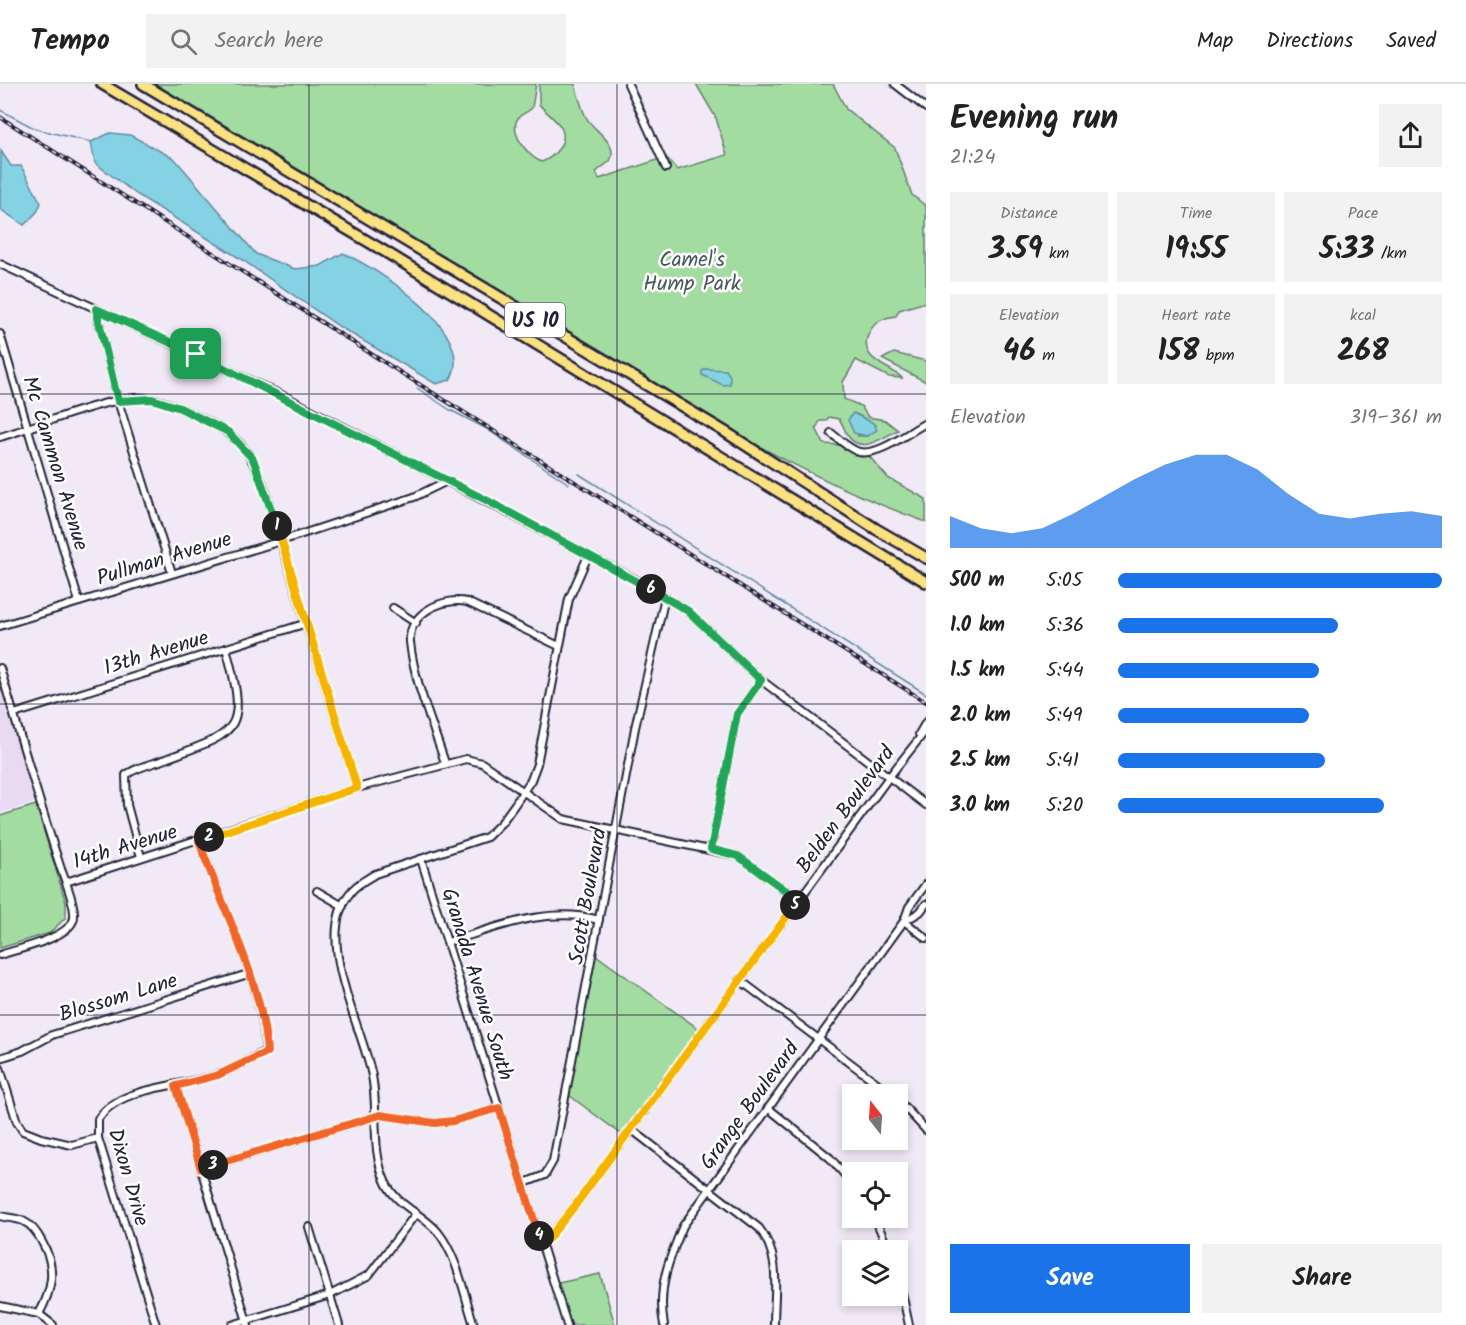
<!DOCTYPE html>
<html lang="en">
<head>
<meta charset="utf-8">
<style>
	body { margin:0; font-family:Kalam,sans-serif; background:#f2f2f2; color:#222; height:100vh; display:flex; flex-direction:column; font-size:22px; white-space:nowrap }
	* { box-sizing:border-box; margin:0 }
	p { font-size:20px; color:#767676 }
	.icon { flex:none; width:33px; height:33px; fill:none; stroke:currentColor; stroke-width:2; stroke-linecap:round; stroke-linejoin:round }
	.map { position:relative; flex:1; overflow:hidden }
	.panel { display:flex; flex-direction:column; background:#fff; width:540px }
	.panel>* { flex:none }
	.needle { width:39px; rotate:343deg }
	.controls { position:absolute; left:842px; top:1000px; display:grid; gap:12px }
	.controls a { display:grid; place-items:center; width:66px; height:66px; border-radius:0px; background:#fff; box-shadow:0 3px 9px #0003; font-size:30px }
	.pin { position:absolute; display:grid; place-items:center; width:51px; height:51px; color:#fff; margin:-26px; border-radius:12px; box-shadow:0 3px 9px #0006 }
	.km { position:absolute; width:30px; height:30px; margin:-15px; border-radius:50%; background:#222; color:#fff; font-size:16px; line-height:30px; text-align:center }
	.round { display:grid; place-items:center; flex:none; width:63px; height:63px; border-radius:0px; background:#f2f2f2 }
	.summary { display:flex; align-items:center; justify-content:space-between; height:102px; padding:0 24px }
	h1 { font-size:33px; font-weight:700; line-height:45px }
	.stats { display:grid; grid-template-columns:repeat(3,1fr); gap:9px; height:102px; padding:6px 24px }
	.stats div { display:grid; align-content:center; border-radius:0px; background:#f2f2f2; text-align:center }
	.stats b { font-size:30px; font-weight:700 }
	.stats small { font-size:16px; font-weight:400 }
	.stats p { font-size:16px }
	.chart { height:168px; padding:12px 24px }
	.chart p { display:flex; justify-content:space-between }
	.chart svg { width:100%; height:108px; margin-top:6px; fill:#1a73e8; opacity:.7 }
	.button { display:flex; gap:12px; margin-top:auto; padding:12px 24px }
	.button a { flex:1; height:69px; border-radius:0px; background:#1a73e8; color:#fff; font-size:24px; font-weight:700; line-height:69px; text-align:center }
	.button a+a { background:#f2f2f2; color:#222 }
	ul { padding:0 24px; list-style:none; font-size:20px }
	li { display:grid; grid-template-columns:96px 72px 1fr; align-items:center; height:45px }
	li i { height:15px; border-radius:8px; background:#1a73e8 }
	header { display:flex; align-items:center; gap:36px; box-sizing:border-box; height:84px; padding:0 30px; background:#fff; border-bottom:2px solid #e0e0e0 }
	header strong { font-size:28px }
	nav { display:flex; gap:33px; margin-inline-start:auto; font-size:21px }
	.search { width:420px; height:54px; background:#f2f2f2; display:flex; align-items:center; gap:15px; box-sizing:border-box; padding:0 21px; border-radius:0px; color:#767676; font-size:22px }
	main { display:flex; flex:1; min-height:0 }
	.map>svg:first-child { display:block }
</style>
</head>
<body>
<header>
<strong>Tempo</strong>
<div class="search"><svg class="icon" aria-label="search" viewBox="0 0 24 24"><circle cx="10" cy="10" r="6"/><path d="M15 15l6 6"/></svg>Search here</div>
<nav><a>Map</a><a>Directions</a><a>Saved</a></nav>
</header>
<main>
<div class="map">
<svg width="926" height="1241" viewBox="0 0 926 1241">
	<rect width="100%" height="100%" fill="#f2e9f7"/>
	<filter id="ink" filterUnits="userSpaceOnUse"><feTurbulence type="fractalNoise" baseFrequency=".0167" numOctaves="2"/><feDisplacementMap in="SourceGraphic" scale="12" xChannelSelector="R" yChannelSelector="G"/><feConvolveMatrix kernelMatrix="1 2 1 2 8 2 1 2 1" color-interpolation-filters="sRGB"/></filter>
	<g filter="url(#ink)">
		<!-- built -->
		<polygon fill="#e9daf1" points="0,584 39,717 0,729"/>
		<!-- green -->
		<g fill="#a3dca0" stroke="#627f6e" stroke-width="1.5" fill-rule="evenodd">
			<path d="M154,0H536L532,24C528,28 522,30 519,33C507,47 529,74 542,78C550,75 555,70 560,63C572,43 549,33 539,20V0H575C578,11 581,23 586,33C592,46 620,59 610,77L596,88L599,95L666,73L677,86L727,71L716,34L696,0H833L846,25L895,64L912,111L926,122V218L899,226L896,232C886,233 877,236 871,245C853,276 890,281 902,294L889,293L856,276L843,298L844,315L861,322L868,333L885,336L898,346C884,353 861,371 848,352C844,347 844,341 839,335L829,333L826,337H820L816,344L824,360L839,361L856,371L869,372L888,394L926,415V438C800,393 687,322 573,253C434,168 295,82 154,0ZM856,330L876,341L867,352H858Z"/>
			<polygon points="894,269 926,277 926,298 882,275"/>
			<polygon points="36,721 66,819 66,833 50,849 0,864 0,732"/>
			<polygon points="593,869 703,948 625,1053 566,1009"/>
			<polygon points="600,1190 615,1241 567,1241 554,1200"/>
		</g>
		<!-- water -->
		<g fill="#86d2e5" stroke="#5e8ca1" stroke-width="1.5">
			<path d="M110,49L130,51L175,75L256,170L295,185L320,182L343,169C380,186 478,248 450,296L436,300L340,243L244,177L136,110L95,79L91,58Z"/>
			<polygon points="1,67 11,82 21,82 41,119 37,128 24,141 0,125"/>
			<polygon points="706,285 726,286 730,292 730,300 723,301 702,291 702,287"/>
			<polygon points="853,329 873,339 877,346 867,352 854,349 848,336"/>
		</g>
		<g fill="none" stroke-linecap="round" stroke-linejoin="round">
			<!-- stream -->
			<g stroke="#5e8ca1" stroke-width="1.5">
				<polyline points="0,26 36,45 91,58"/>
				<polyline points="417,304 450,326 485,344 569,400"/>
				<polyline points="579,390 926,610"/>
			</g>
			<!-- minor casing -->
			<g stroke="#22223b" stroke-width="10">
				<g id="minor">
					<polyline points="628,0 666,84"/>
					<polyline points="895,0 926,24"/>
					<polyline points="0,180 288,314 640,498 688,527 761,596 926,721"/>
					<polyline points="96,225 118,317 172,489"/>
					<polyline points="0,250 79,518"/>
					<path d="M831,349C839,355 849,365 859,368C880,372 908,348 926,339"/>
					<path d="M0,353C35,343 112,311 145,314C165,316 184,326 201,334C240,352 250,366 265,406L357,704"/>
					<polyline points="393,524 416,539"/>
					<polyline points="0,542 281,457 414,413 447,397"/>
					<path d="M0,584C20,651 39,718 61,785C65,796 78,827 73,837C65,855 18,865 0,871"/>
					<polyline points="14,630 307,539"/>
					<polyline points="919,650 926,638"/>
					<path d="M445,679C433,641 414,598 410,558C408,529 443,513 467,518L559,562"/>
					<polyline points="711,765 737,630 761,596"/>
					<path d="M141,773L127,721L126,691C135,684 148,681 160,677C237,648 250,651 226,564"/>
					<polyline points="421,775 567,1241"/>
					<polyline points="66,798 357,704 466,675 482,679 563,735 738,772 799,816"/>
					<polyline points="317,807 343,822"/>
					<polyline points="904,837 926,854"/>
					<polyline points="905,837 920,828 926,820"/>
					<path d="M448,858C496,844 548,821 599,836"/>
					<polyline points="741,897 893,1011"/>
					<polyline points="0,974 22,967 52,951 248,890"/>
					<polyline points="0,984 17,1038 23,1047 41,1054 72,1061 98,1054"/>
					<polyline points="176,1002 248,1241"/>
					<polyline points="897,1015 926,1046"/>
					<polyline points="768,1024 830,1074 852,1099"/>
					<path d="M631,1045L759,1144C782,1174 774,1206 774,1241"/>
					<polyline points="201,1085 380,1031 435,1039 453,1037 499,1024"/>
					<polyline points="522,1100 545,1091 553,1077 635,644 665,513"/>
					<path d="M0,1132C7,1134 16,1134 23,1137C32,1141 38,1150 42,1158C57,1184 52,1206 39,1230"/>
					<polyline points="875,1134 889,1167"/>
					<polyline points="309,1143 339,1241"/>
					<polyline points="541,1158 548,1154 574,1123 889,693 926,646"/>
					<polyline points="897,1186 909,1241"/>
					<polyline points="0,1222 39,1230 53,1241"/>
					<path d="M156,1241L98,1054V1035C119,1002 181,1003 216,991C233,986 250,975 266,967C262,897 222,823 199,757"/>
					<polyline points="232,1241 330,1211 369,1191 415,1131"/>
					<path d="M474,1241C464,1211 458,1173 438,1148C423,1130 397,1122 386,1099C370,1066 379,1027 372,992C362,941 313,855 350,809C356,800 366,796 375,790L487,753L502,738L515,720L531,696L537,680L569,515L588,472"/>
					<path d="M664,1241C657,1204 669,1175 683,1142L904,837L909,823L926,800"/>
				</g>
			</g>
			<!-- highway casing -->
			<g stroke="#22223b" stroke-width="14">
				<g id="highway">
					<polyline points="102,0 384,167 926,498"/>
					<polyline points="143,0 727,349 876,445 926,474"/>
				</g>
			</g>
			<!-- minor -->
			<use href="#minor" stroke="#fff" stroke-width="6"/>
			<!-- highway -->
			<use href="#highway" stroke="#fbe180" stroke-width="9"/>
			<!-- rail casing -->
			<g stroke="#22223b" stroke-width="4">
				<polyline id="rail" points="0,33 387,280 926,618"/>
			</g>
			<!-- rail -->
			<use href="#rail" stroke="#fff" stroke-width="1.5" stroke-dasharray="4.5" stroke-linecap="butt"/>
		</g>
	</g>
	<g fill="none" stroke-linecap="round" stroke-linejoin="round" filter="url(#ink)">
		<!-- split-1 casing -->
		<g stroke="#fff" stroke-width="12">
			<polyline id="split-1" points="196,270 96,225 118,317 152,315 180,324 228,348 253,375 277,442"/>
		</g>
		<!-- split-2 casing -->
		<g stroke="#fff" stroke-width="12">
			<polyline id="split-2" points="209,753 357,704 277,442"/>
		</g>
		<!-- split-3 casing -->
		<g stroke="#fff" stroke-width="12">
			<path id="split-3" d="M209,753L199,757C222,824 262,896 267,968L218,991L176,1002L201,1085L213,1081"/>
		</g>
		<!-- split-4 casing -->
		<g stroke="#fff" stroke-width="12">
			<polyline id="split-4" points="213,1081 380,1031 435,1039 453,1037 499,1024 539,1152"/>
		</g>
		<!-- split-5 casing -->
		<g stroke="#fff" stroke-width="12">
			<polyline id="split-5" points="539,1152 541,1158 548,1155 574,1123 795,821"/>
		</g>
		<!-- split-6 casing -->
		<g stroke="#fff" stroke-width="12">
			<polyline id="split-6" points="651,505 688,527 761,596 737,630 711,765 738,772 799,816 795,821"/>
		</g>
		<!-- split-7 casing -->
		<g stroke="#fff" stroke-width="12">
			<polyline id="split-7" points="196,270 486,416 651,505"/>
		</g>
		<!-- split-1 -->
		<use href="#split-1" stroke="#22a559" stroke-width="8"/>
		<!-- split-2 -->
		<use href="#split-2" stroke="#f5b400" stroke-width="8"/>
		<!-- split-3 -->
		<use href="#split-3" stroke="#f0652b" stroke-width="8"/>
		<!-- split-4 -->
		<use href="#split-4" stroke="#f0652b" stroke-width="8"/>
		<!-- split-5 -->
		<use href="#split-5" stroke="#f5b400" stroke-width="8"/>
		<!-- split-6 -->
		<use href="#split-6" stroke="#22a559" stroke-width="8"/>
		<!-- split-7 -->
		<use href="#split-7" stroke="#22a559" stroke-width="8"/>
	</g>
	<!-- grid -->
	<path fill="none" stroke="#22223b" stroke-width="1.5" stroke-opacity="0.55" d="M309,0V1241M617,0V1241M0,310H926M0,620H926M0,931H926"/>
	<g text-anchor="middle" stroke-width="5" stroke-linejoin="round" paint-order="stroke">
		<!-- shield labels -->
		<rect fill="#fff" stroke="#646476" stroke-width="1.5" x="505" y="219" width="60" height="34" rx="4.5"/>
		<g font-size="20" font-weight="bold" fill="#22223b">
			<text x="535" y="243">US 10</text>
		</g>
		<!-- park labels -->
		<g font-size="21" fill="#495a59" stroke="#fff">
			<text x="692" y="182">Camel's<tspan x="692" dy="24">Hump Park</tspan></text>
		</g>
		<!-- street labels -->
		<g font-size="21" fill="#22223b" stroke="#fff">
			<text transform="translate(56 379) rotate(73)" y="7">Mc Cammon Avenue</text>
			<text transform="translate(164 474) rotate(-17)" y="7">Pullman Avenue</text>
			<text transform="translate(156 568) rotate(-17)" y="7">13th Avenue</text>
			<text transform="translate(845 725) rotate(-54)" y="7">Belden Boulevard</text>
			<text transform="translate(125 762) rotate(-17)" y="7">14th Avenue</text>
			<text transform="translate(587 812) rotate(-80)" y="7">Scott Boulevard</text>
			<text transform="translate(478 900) rotate(73)" y="7">Granada Avenue South</text>
			<text transform="translate(118 913) rotate(-17)" y="7">Blossom Lane</text>
			<text transform="translate(749 1021) rotate(-54)" y="7">Grange Boulevard</text>
			<text transform="translate(129 1093) rotate(74)" y="7">Dixon Drive</text>
		</g>
	</g>
</svg>
<div class="controls">
<a><svg class="needle" viewBox="-14 -14 28 28"><path d="M0-13l5 13h-10z" fill="#e53935"/><path d="M0 13l5-13h-10z" fill="#767676"/></svg></a>
<a><svg class="icon" aria-label="locate" viewBox="0 0 24 24"><circle cx="12" cy="12" r="6"/><path d="M12 2v4M12 18v4M2 12h4M18 12h4"/></svg></a>
<a><svg class="icon" aria-label="layers" viewBox="0 0 24 24"><path d="M12 4l9 5-9 5-9-5zM3 14l9 5 9-5"/></svg></a>
</div>
<div class="pin" style="left:196px;top:270px;background:#1e9e55"><svg class="icon" aria-label="arrive" viewBox="0 0 24 24"><path d="M6 21V4h12l-3 4 3 4H6"/></svg></div>
<b class="km" style="left:277px;top:442px">1</b>
<b class="km" style="left:209px;top:753px">2</b>
<b class="km" style="left:213px;top:1081px">3</b>
<b class="km" style="left:539px;top:1152px">4</b>
<b class="km" style="left:795px;top:821px">5</b>
<b class="km" style="left:651px;top:505px">6</b>
</div>
<section class="panel">
<div class="summary"><div><h1>Evening run</h1><p>21:24</p></div><a class="round"><svg class="icon" aria-label="share" viewBox="0 0 24 24"><path d="M12 15V3M7 8l5-5 5 5M5 13v7h14v-7"/></svg></a></div>
<div class="stats">
<div><p>Distance</p><b>3.59<small> km</small></b></div>
<div><p>Time</p><b>19:55</b></div>
<div><p>Pace</p><b>5:33<small> /km</small></b></div>
</div>
<div class="stats">
<div><p>Elevation</p><b>46<small> m</small></b></div>
<div><p>Heart rate</p><b>158<small> bpm</small></b></div>
<div><p>kcal</p><b>268</b></div>
</div>
<div class="chart"><p><span>Elevation</span>319–361 m</p>
<svg viewBox="0 0 160 44" preserveAspectRatio="none"><path d="M0 44V31L10 36L20 38L30 36L40 30L50 23L60 16L70 10L80 6L90 6L100 12L110 22L120 30L130 32L140 30L150 29L160 31V44z"/></svg>
</div>
<ul>
<li><b>500 m</b>5:05<i style="width:100%"></i></li>
<li><b>1.0 km</b>5:36<i style="width:68%"></i></li>
<li><b>1.5 km</b>5:44<i style="width:62%"></i></li>
<li><b>2.0 km</b>5:49<i style="width:59%"></i></li>
<li><b>2.5 km</b>5:41<i style="width:64%"></i></li>
<li><b>3.0 km</b>5:20<i style="width:82%"></i></li>
</ul>
<div class="button"><a>Save</a><a>Share</a></div>
</section>
</main>
</body>
</html>
